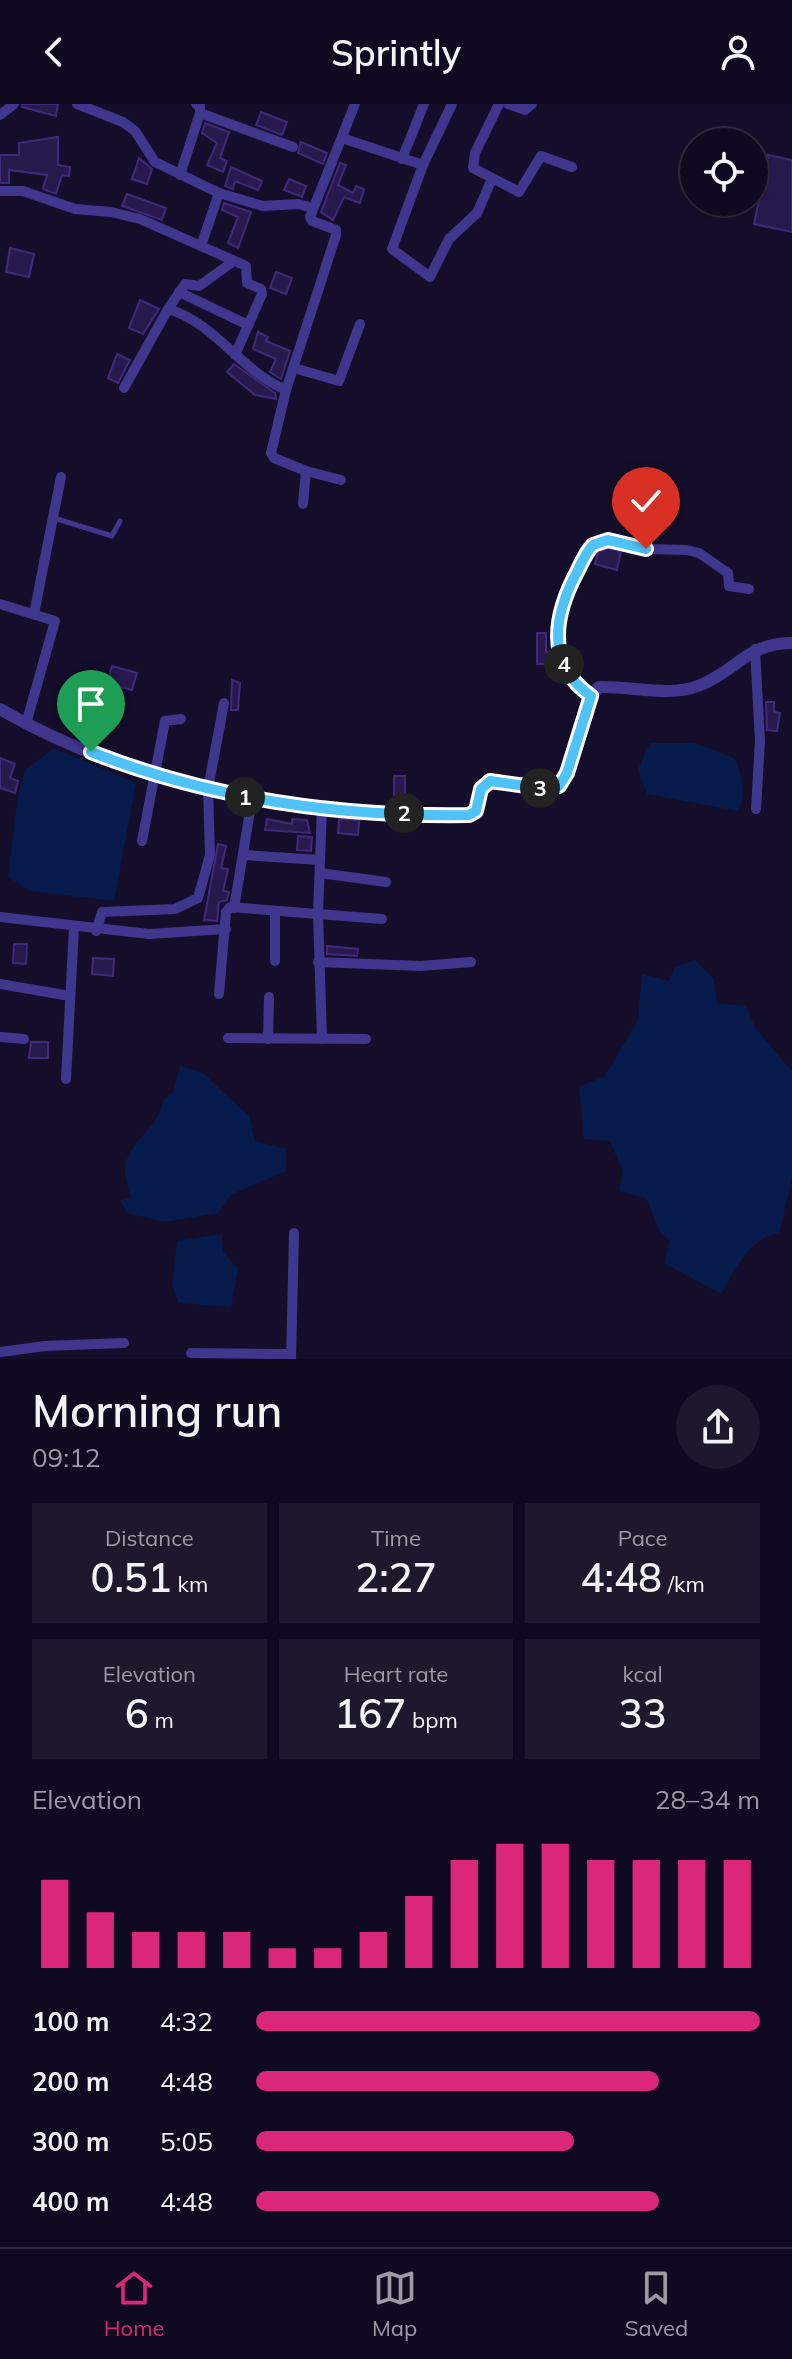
<!DOCTYPE html>
<html lang="en">
<head>
<meta charset="utf-8">
<style>
	body { margin:0; font-family:Mulish,sans-serif; background:#1e182d; color:#f1f3f6; height:100vh; display:flex; flex-direction:column; font-size:30px; white-space:nowrap }
	* { box-sizing:border-box; margin:0 }
	p { font-size:26px; color:#9c9aa5 }
	.icon { flex:none; width:44px; height:44px; fill:none; stroke:currentColor; stroke-width:2; stroke-linecap:round; stroke-linejoin:round }
	.map { position:relative; height:1255px; overflow:hidden }
	.sheet { display:flex; flex-direction:column; background:#100a20; flex:1 }
	.sheet>* { flex:none }
	.buttons { position:absolute; left:680px; top:24px; display:grid; gap:16px }
	.buttons a { display:grid; place-items:center; width:88px; height:88px; border-radius:50%; background:#100a20; box-shadow:0 2px 6px #0004,0 0 0 2px #302b3e; font-size:40px }
	.pin { position:absolute; display:grid; place-items:center; width:68px; height:68px; color:#fff; margin:-82px -34px; border-radius:50% 50% 50% 0; rotate:-45deg; box-shadow:0 0 8px #0007 }
	.pin .icon { rotate:45deg }
	.km { position:absolute; width:40px; height:40px; margin:-20px; border-radius:50%; background:#222; color:#fff; font-size:22px; line-height:40px; text-align:center }
	.round { display:grid; place-items:center; flex:none; width:84px; height:84px; border-radius:42px; background:#1e182d }
	.head { display:flex; align-items:center; justify-content:space-between; height:136px; padding:0 32px }
	h1 { font-size:44px; font-weight:600; line-height:60px }
	.stats { display:grid; grid-template-columns:repeat(3,1fr); gap:12px; height:136px; padding:8px 32px }
	.stats div { display:grid; align-content:center; border-radius:0px; background:#1e182d; text-align:center }
	.stats b { font-size:40px; font-weight:600 }
	.stats small { font-size:22px; font-weight:400 }
	.stats p { font-size:22px }
	.chart { height:224px; padding:16px 32px }
	.chart p { display:flex; justify-content:space-between }
	.chart svg { width:100%; height:144px; margin-top:8px; stroke:#db2777; stroke-width:6 }
	ul { padding:0 32px; list-style:none; font-size:26px }
	li { display:grid; grid-template-columns:128px 96px 1fr; align-items:center; height:60px }
	li i { height:20px; border-radius:10px; background:#db2777 }
	header { display:flex; justify-content:space-between; align-items:center; height:104px; padding:0 32px; background:#100a20; font-size:36px; font-weight:600 }
	.menu { display:flex; justify-content:space-around; align-items:center; height:112px; border-top:2px solid #302b3e; background:#100a20; font-size:22px; color:#9c9aa5 }
	.menu a { display:grid; justify-items:center; gap:4px }
	.menu .active { color:#db2777 }
	.map>svg:first-child { display:block }
</style>
</head>
<body>
<header><svg class="icon" aria-label="back" viewBox="0 0 24 24"><path d="M15 5l-7 7 7 7"/></svg>Sprintly<svg class="icon" aria-label="person" viewBox="0 0 24 24"><circle cx="12" cy="8" r="4"/><path d="M4 21q1-7 8-7t8 7"/></svg></header>
<div class="map">
<svg width="792" height="1255" viewBox="0 0 792 1255">
	<rect width="100%" height="100%" fill="#150e2b"/>
	<!-- water -->
	<g fill="#061a4c">
		<path d="M650,639H695L734,654C741,667 747,693 738,707L647,690L638,665Z"/>
		<polygon points="54,644 136,679 114,797 30,787 8,773 18,692 25,666"/>
		<path d="M695,856L714,875L717,899L746,902L756,925L792,967V1075L779,1130C749,1132 735,1167 721,1190L664,1159L670,1137L660,1128L646,1094L619,1087L623,1068L610,1037L584,1035L579,983L605,972L638,916L642,870L669,877L675,863Z"/>
		<path d="M180,962L203,969L249,1012L255,1037L286,1045V1067L232,1090L218,1109L165,1118L127,1109L120,1096L131,1094C129,1086 125,1077 125,1068C123,1041 161,1023 163,996L173,988Z"/>
		<polygon points="222,1130 223,1148 238,1165 231,1203 179,1199 172,1181 177,1137"/>
	</g>
	<!-- building -->
	<g fill="#28194d" stroke="#40297b" stroke-width="2">
		<polygon points="22,0 58,0 56,12 22,3"/>
		<polygon points="261,8 287,18 282,31 256,21"/>
		<polygon points="205,19 229,28 220,54 227,57 223,68 207,61 217,39 202,29"/>
		<polygon points="58,33 58,61 70,63 69,72 62,71 56,90 43,85 47,71 9,66 9,79 0,79 0,51 19,51 19,39"/>
		<polygon points="301,38 327,49 323,60 298,49"/>
		<polygon points="768,51 792,56 792,128 754,120"/>
		<polygon points="139,54 152,65 147,80 132,75"/>
		<polygon points="340,59 346,61 338,81 353,89 356,82 364,85 360,99 344,93 333,116 321,108"/>
		<polygon points="231,63 262,77 258,86 235,77 233,85 225,82"/>
		<polygon points="289,75 306,82 302,93 284,86"/>
		<polygon points="127,90 166,104 162,116 122,102"/>
		<polygon points="224,99 251,108 238,144 228,139 238,113 222,106"/>
		<polygon points="10,144 34,150 29,173 6,168"/>
		<polygon points="276,168 292,174 286,190 270,184"/>
		<polygon points="140,196 159,205 143,230 129,224"/>
		<polygon points="258,228 268,233 266,237 290,247 281,275 270,268 276,255 253,245"/>
		<polygon points="117,250 130,256 118,279 108,274"/>
		<polygon points="234,260 275,289 276,295 255,291 227,268"/>
		<polygon points="608,444 621,447 617,466 595,460 598,448"/>
		<polygon points="537,529 546,529 546,548 551,548 552,560 537,560"/>
		<polygon points="112,562 137,569 132,586 107,579"/>
		<polygon points="232,576 240,579 238,606 231,606"/>
		<polygon points="766,598 774,598 774,608 780,609 777,627 767,626"/>
		<polygon points="0,654 15,660 10,674 18,677 15,689 0,684"/>
		<rect x="394" y="672" width="11" height="27"/>
		<polygon points="267,715 292,720 292,715 307,716 310,729 265,726"/>
		<polygon points="339,715 359,716 358,731 338,729"/>
		<polygon points="298,732 312,733 311,747 297,746"/>
		<polygon points="218,740 226,742 221,764 228,765 223,787 229,788 227,796 219,798 217,817 204,816"/>
		<polygon points="14,840 27,840 26,860 13,859"/>
		<polygon points="327,842 358,845 357,852 327,850"/>
		<polygon points="93,854 114,855 113,872 92,870"/>
		<polygon points="31,938 48,938 48,954 29,954"/>
	</g>
	<g fill="none" stroke-linecap="round" stroke-linejoin="round">
		<!-- service -->
		<polyline stroke="#40368d" stroke-width="5" points="54,414 112,432 120,417"/>
		<!-- minor -->
		<g stroke="#40368d" stroke-width="10">
			<polyline points="77,0 123,18 135,27 155,58 219,89 263,102 298,100 313,104"/>
			<polyline points="499,0 475,49 473,64 519,88 541,52 572,63"/>
			<polyline points="508,0 525,6 532,0"/>
			<polyline points="200,9 293,43"/>
			<polyline points="0,11 14,0"/>
			<polyline points="342,34 423,61 452,0"/>
			<polyline points="402,55 424,0"/>
			<polyline points="423,61 392,145 430,173 449,135 477,109 492,75"/>
			<polyline points="180,71 200,9 200,2 196,0"/>
			<polyline points="0,87 23,87 75,105 111,108 140,115 246,162 247,179 261,185 262,190 235,251"/>
			<polyline points="201,142 219,89"/>
			<polyline points="179,188 248,221"/>
			<polyline points="168,205 185,180 199,182 234,157"/>
			<polyline points="294,264 339,277 360,220"/>
			<path d="M124,284L168,205C214,218 242,268 286,286"/>
			<polyline points="306,367 341,376"/>
			<polyline points="303,400 306,367 274,354 271,349 286,286 336,131 336,126 312,117 310,113 355,0"/>
			<polyline points="0,500 55,517 26,620"/>
			<polyline points="34,510 61,373"/>
			<polyline points="755,545 760,637 756,705"/>
			<path d="M591,592C545,560 554,511 577,468C582,458 586,448 593,441L608,436L646,445L687,446L699,449L728,469L729,482L749,485"/>
			<polyline points="142,737 165,617 181,615"/>
			<polyline points="243,751 320,756"/>
			<polyline points="320,769 386,778"/>
			<polyline points="234,804 252,695"/>
			<polyline points="275,807 275,857"/>
			<polyline points="0,813 149,830 226,825"/>
			<polyline points="96,827 102,808 175,805 198,794 210,751 208,685 224,599"/>
			<polyline points="318,858 421,862 471,858"/>
			<polyline points="0,880 70,892"/>
			<polyline points="219,890 226,808 230,803 382,815"/>
			<polyline points="0,933 24,935"/>
			<polyline points="228,934 366,935"/>
			<polyline points="268,935 269,893"/>
			<polyline points="322,935 318,810 322,703"/>
			<polyline points="66,975 74,823"/>
			<polyline points="0,1248 45,1242 124,1239"/>
			<polyline points="191,1249 291,1250"/>
			<polyline points="291,1255 294,1129"/>
		</g>
		<!-- tertiary -->
		<path stroke="#40368d" stroke-width="12" d="M0,605C140,686 308,713 469,711L476,707L481,685L490,677L548,685L559,682L567,669L591,592L599,583C631,582 669,593 698,582C736,568 746,539 792,539"/>
	</g>
	<g fill="none" stroke-linecap="round" stroke-linejoin="round">
		<!-- route casing -->
		<g stroke="#fff" stroke-width="16">
			<path id="route" d="M91,648C211,695 341,713 469,711L476,707L481,685L490,677L548,685L559,682L567,669L591,592C545,560 554,511 577,468C582,458 586,448 593,441L608,436L646,445"/>
		</g>
		<!-- route -->
		<use href="#route" stroke="#4fc3f7" stroke-width="10"/>
	</g>
</svg>
<div class="buttons">
<a><svg class="icon" aria-label="locate" viewBox="0 0 24 24"><circle cx="12" cy="12" r="6"/><path d="M12 2v4M12 18v4M2 12h4M18 12h4"/></svg></a>
</div>
<div class="pin" style="left:91px;top:648px;background:#1e9e55"><svg class="icon" aria-label="arrive" viewBox="0 0 24 24"><path d="M6 21V4h12l-3 4 3 4H6"/></svg></div>
<div class="pin" style="left:646px;top:445px;background:#d93025"><svg class="icon" aria-label="check" viewBox="0 0 24 24"><path d="M5 12l5 5 9-10"/></svg></div>
<b class="km" style="left:245px;top:693px">1</b>
<b class="km" style="left:404px;top:709px">2</b>
<b class="km" style="left:540px;top:684px">3</b>
<b class="km" style="left:564px;top:560px">4</b>
</div>
<section class="sheet">
<div class="head"><div><h1>Morning run</h1><p>09:12</p></div><a class="round"><svg class="icon" aria-label="share" viewBox="0 0 24 24"><path d="M12 15V3M7 8l5-5 5 5M5 13v7h14v-7"/></svg></a></div>
<div class="stats">
<div><p>Distance</p><b>0.51<small> km</small></b></div>
<div><p>Time</p><b>2:27</b></div>
<div><p>Pace</p><b>4:48<small> /km</small></b></div>
</div>
<div class="stats">
<div><p>Elevation</p><b>6<small> m</small></b></div>
<div><p>Heart rate</p><b>167<small> bpm</small></b></div>
<div><p>kcal</p><b>33</b></div>
</div>
<div class="chart"><p><span>Elevation</span>28–34 m</p>
<svg viewBox="0 0 160 44" preserveAspectRatio="none"><path d="M5 44V17M15 44V27M25 44V33M35 44V33M45 44V33M55 44V38M65 44V38M75 44V33M85 44V22M95 44V11M105 44V6M115 44V6M125 44V11M135 44V11M145 44V11M155 44V11"/></svg>
</div>
<ul>
<li><b>100 m</b>4:32<i style="width:100%"></i></li>
<li><b>200 m</b>4:48<i style="width:80%"></i></li>
<li><b>300 m</b>5:05<i style="width:63%"></i></li>
<li><b>400 m</b>4:48<i style="width:80%"></i></li>
</ul>
</section>
<nav class="menu">
<a class="active"><svg class="icon" aria-label="home" viewBox="0 0 24 24"><path d="M3 11l9-7 9 7M6 9v11h12V9"/></svg>Home</a>
<a><svg class="icon" aria-label="map" viewBox="0 0 24 24"><path d="M3 6l6-2 6 2 6-2v14l-6 2-6-2-6 2zM9 4v14M15 6v14"/></svg>Map</a>
<a><svg class="icon" aria-label="saved" viewBox="0 0 24 24"><path d="M7 4h10v16l-5-4-5 4z"/></svg>Saved</a>
</nav>
</body>
</html>
